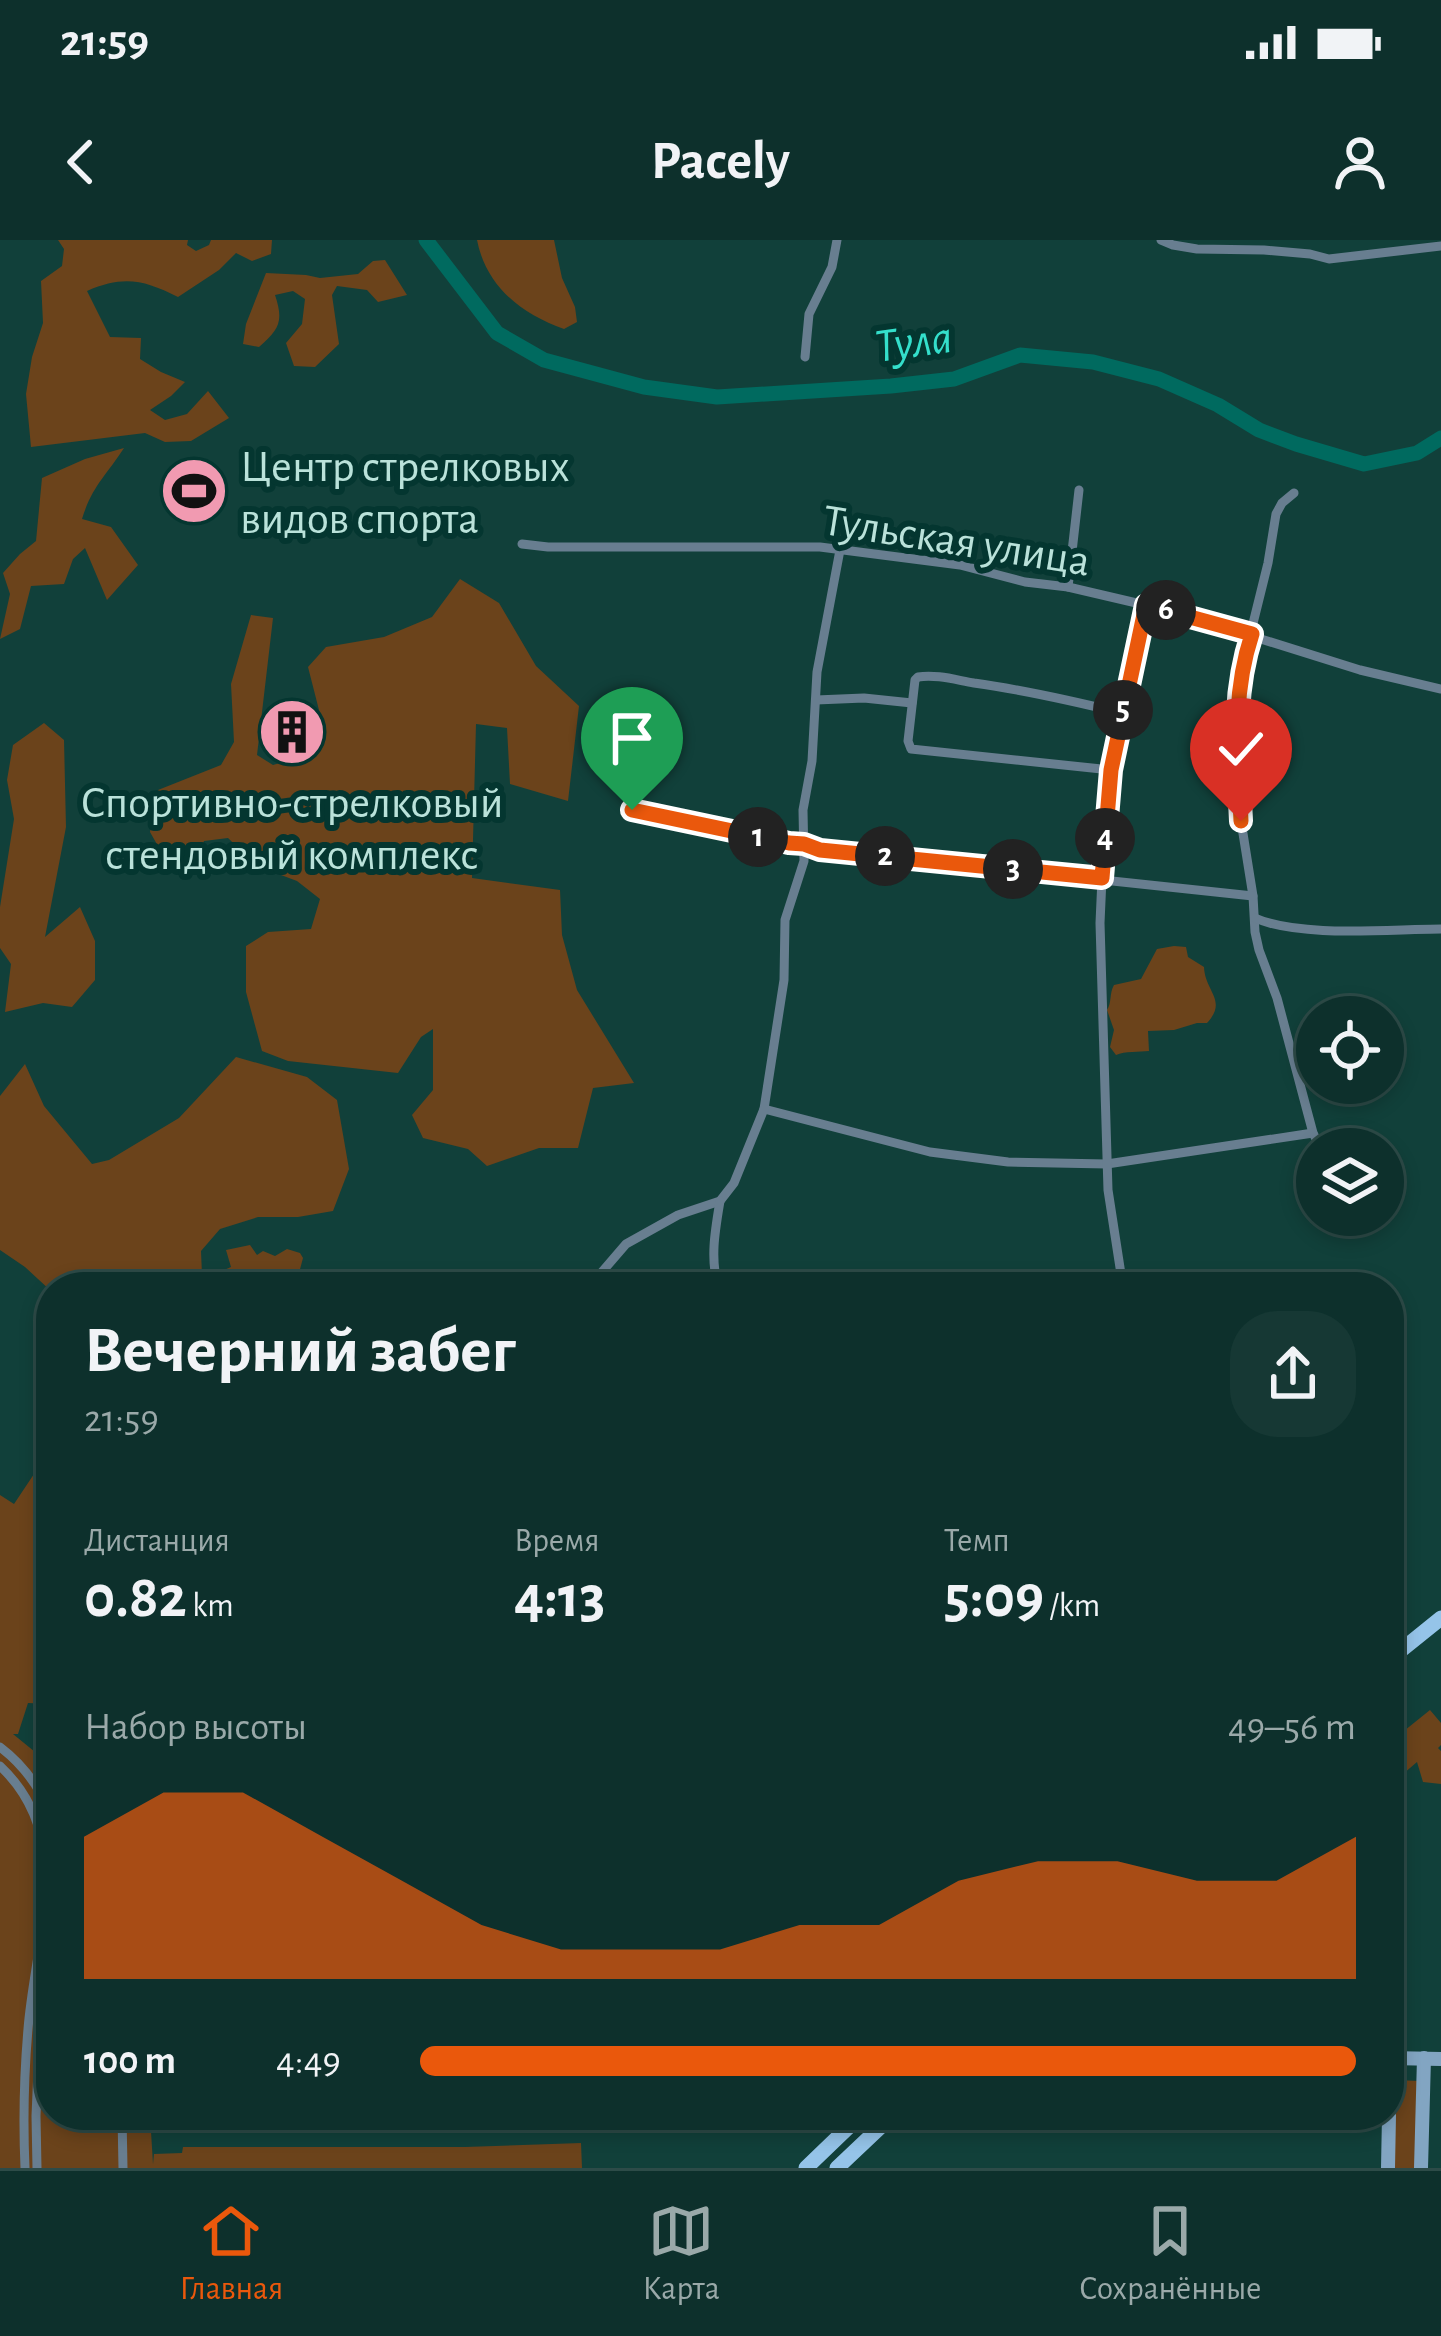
<!DOCTYPE html>
<html lang="ru">
<head>
<meta charset="utf-8">
<style>
	body { margin:0; font-family:"Alegreya Sans",sans-serif; background:#163834; color:#f1f3f6; height:100vh; display:flex; flex-direction:column; font-size:45px; white-space:nowrap }
	* { box-sizing:border-box; margin:0 }
	p { font-size:39px; color:#9aa9a9 }
	.icon { flex:none; width:66px; height:66px; fill:none; stroke:currentColor; stroke-width:2; stroke-linecap:round; stroke-linejoin:round }
	.map { position:relative; flex:1; overflow:hidden }
	.panel { position:absolute; left:36px; top:1032px; width:1368px; height:858px; display:flex; flex-direction:column; background:#0d302c; border-radius:48px; box-shadow:0 6px 18px #0003,0 0 0 3px #2d4b48 }
	.panel>* { flex:none }
	.buttons { position:absolute; left:1296px; top:756px; display:grid; gap:24px }
	.buttons a { display:grid; place-items:center; width:108px; height:108px; border-radius:50%; background:#0d302c; box-shadow:0 6px 18px #0003,0 0 0 3px #2d4b48; font-size:60px }
	.pin { position:absolute; display:grid; place-items:center; width:102px; height:102px; color:#fff; margin:-123px -51px; border-radius:50% 50% 50% 0; rotate:-45deg; box-shadow:0 0 12px #0007 }
	.pin .icon { rotate:45deg }
	.km { position:absolute; width:60px; height:60px; margin:-30px; border-radius:50%; background:#222; color:#fff; font-size:33px; line-height:60px; text-align:center }
	.round { display:grid; place-items:center; flex:none; width:126px; height:126px; border-radius:48px; background:#163834 }
	.head { display:flex; align-items:center; justify-content:space-between; height:204px; padding:0 48px }
	h1 { font-size:66px; font-weight:600; line-height:90px }
	.figures { display:grid; grid-template-columns:repeat(3,1fr); gap:18px; height:204px; padding:12px 48px }
	.figures div { display:grid; align-content:center }
	.figures b { font-size:60px; font-weight:600 }
	.figures small { font-size:33px; font-weight:400 }
	.figures p { font-size:33px }
	.chart { height:336px; padding:24px 48px }
	.chart p { display:flex; justify-content:space-between }
	.chart svg { width:100%; height:216px; margin-top:12px; fill:#ea580c; opacity:.7 }
	ul { padding:0 48px; list-style:none; font-size:39px }
	li { display:grid; grid-template-columns:192px 144px 1fr; align-items:center; height:90px }
	li i { height:30px; border-radius:15px; background:#ea580c }
	.status { display:flex; justify-content:space-between; align-items:center; height:84px; padding:0 60px; background:#0d302c; direction:ltr }
	.status svg { height:33px; fill:currentColor }
	header { display:flex; justify-content:space-between; align-items:center; height:156px; padding:0 48px; background:#0d302c; font-size:54px; font-weight:600 }
	.tabs { display:flex; justify-content:space-around; align-items:center; height:168px; border-top:3px solid #2d4b48; background:#0d302c; font-size:33px; color:#9aa9a9 }
	.tabs a { display:grid; justify-items:center; gap:6px }
	.tabs .current { color:#ea580c }
	.map>svg:first-child { display:block }
</style>
</head>
<body>
<div class="status"><b>21:59</b><svg viewBox="0 0 49 12"><path d="M0 12V9h3v3zM5 12V6h3v6zM10 12V3h3v9zM15 12V0h3v12zM26 1h20v11H26zM47 4h2v5h-2z"/></svg></div>
<header><svg class="icon" aria-label="back" viewBox="0 0 24 24"><path d="M15 5l-7 7 7 7"/></svg>Pacely<svg class="icon" aria-label="person" viewBox="0 0 24 24"><circle cx="12" cy="8" r="4"/><path d="M4 21q1-7 8-7t8 7"/></svg></header>
<div class="map">
<svg width="1441" height="1928" viewBox="0 0 1441 1928">
	<rect width="100%" height="100%" fill="#11403a"/>
	<!-- green -->
	<g fill="#6b431b">
		<path d="M58,0H188L187,5L196,11L209,5L211,0H272L271,14L252,21L236,13L219,30L178,57C144,40 124,35 87,51L110,97L141,98L140,119L161,132L185,142L171,156L150,170L165,180L187,174L208,151L229,178L191,201L165,202L145,193L31,207L26,154L32,117L43,83L41,41L62,26L64,9Z"/>
		<path d="M477,0H554L562,38L575,67L577,82L564,89C521,74 486,46 477,0Z"/>
		<path d="M385,20L407,55L378,62L367,50L337,46L332,55L339,104L315,127L294,126L286,103L302,84L305,59L293,51L275,55C284,82 279,89 259,107L243,104L246,84L266,33L306,35L320,38L358,34L373,21Z"/>
		<path d="M124,208C106,236 92,246 82,279L111,287L138,325L107,360L85,308L73,319L64,344L31,346L20,389L0,399L10,354L3,333L20,314L36,301L42,238L85,219Z"/>
		<polygon points="460,339 499,363 536,426 579,466 568,561 510,544 507,488 476,484 472,638 560,650 562,695 577,750 634,843 593,848 578,908 539,908 487,926 468,909 423,898 412,875 433,850 433,789 421,797 398,833 288,821 262,811 246,752 246,706 268,692 311,689 320,659 297,641 257,626 228,598 204,601 194,627 167,622 150,592 158,550 221,525 234,502 231,444 251,375 273,378 257,515 273,525 314,513 320,474 308,427 326,407 384,397 432,377"/>
		<polygon points="44,483 64,500 66,587 45,697 80,667 95,701 95,740 72,767 43,763 5,772 11,724 0,708 0,667 14,579 7,540 13,505"/>
		<path d="M1174,706L1186,707L1188,717L1204,727C1205,752 1228,760 1207,783H1197L1174,790L1148,791L1149,811C1139,812 1125,811 1116,815L1110,807L1114,790L1107,770C1112,762 1109,754 1114,745L1141,739L1157,709Z"/>
		<polygon points="236,817 307,837 337,860 349,929 333,971 298,977 258,977 220,989 201,1011 202,1035 199,1047 51,1047 51,1051 25,1027 0,1010 0,856 25,824 44,866 92,924 109,920 179,878"/>
		<polygon points="250,1005 257,1015 263,1011 275,1016 287,1009 300,1013 303,1018 299,1033 276,1047 264,1043 258,1046 242,1039 232,1047 214,1047 217,1033 231,1027 226,1010"/>
		<polygon points="50,1210 51,1464 28,1463 18,1494 13,1494 51,1525 51,1875 150,1875 153,1924 154,1914 182,1913 183,1907 465,1907 581,1903 582,1928 0,1928 0,1255 14,1264"/>
		<polygon points="1430,1470 1441,1483 1441,1505 1438,1508 1441,1511 1441,1544 1423,1542 1417,1522 1389,1546 1389,1503"/>
		<polygon points="1395,1840 1420,1841 1418,1928 1394,1928"/>
	</g>
	<g fill="none" stroke-linecap="round" stroke-linejoin="round">
		<!-- river -->
		<polyline stroke="#006a5f" stroke-width="15" points="426,0 497,93 544,120 644,147 717,157 891,146 954,139 1020,115 1093,122 1159,139 1218,165 1259,190 1296,204 1364,224 1417,213 1441,198"/>
		<!-- street -->
		<g stroke="#687e90" stroke-width="9">
			<polyline points="1161,0 1173,5 1197,9 1264,10 1310,14 1329,19 1441,6"/>
			<polyline points="805,117 809,74 832,27 837,0"/>
			<polyline points="1294,253 1282,263 1276,274 1268,323 1238,444 1236,474 1241,581 1253,656 1255,692 1259,710 1277,758 1313,893 1321,909"/>
			<polyline points="522,304 548,307 820,307 960,325 1025,342 1068,347 1175,372 1360,430 1441,449"/>
			<polyline points="1068,347 1079,250"/>
			<polyline points="816,460 864,458 912,463"/>
			<path d="M1111,530L911,509L908,501L915,440L918,437C936,434 956,440 974,443C1024,450 1073,461 1122,473"/>
			<polyline points="632,570 789,603 804,604 821,610 1253,656"/>
			<path d="M1255,678C1300,698 1389,689 1441,689"/>
			<polyline points="764,869 930,912 1008,922 1107,924 1313,893"/>
			<polyline points="589,1047 626,1004 678,975 720,961 734,943 764,869 784,740 785,680 804,621 803,570 812,521 817,432 840,310"/>
			<path d="M718,1047C710,1018 715,991 720,961"/>
			<polyline points="1123,1047 1108,950 1100,683 1102,638 1111,530 1146,365"/>
			<path d="M0,1507C24,1525 40,1548 51,1575"/>
			<path d="M0,1526C77,1598 35,1699 28,1789C24,1835 23,1882 25,1928"/>
			<polyline points="122,1875 123,1928"/>
			<polyline points="37,1928 36,1876 40,1783 51,1713"/>
		</g>
		<!-- secondary -->
		<g stroke="#82a5c2" stroke-width="14">
			<polyline points="1389,1816 1389,1851"/>
			<polyline points="1389,1818 1441,1819"/>
			<polyline points="1388,1928 1389,1875"/>
			<polyline points="1421,1928 1424,1818"/>
		</g>
		<!-- primary -->
		<g stroke="#95c4e9" stroke-width="15">
			<polyline points="1389,1420 1441,1378"/>
			<polyline points="806,1928 861,1875"/>
			<polyline points="837,1928 893,1875"/>
		</g>
	</g>
	<g fill="none" stroke-linecap="round" stroke-linejoin="round">
		<!-- route casing -->
		<g stroke="#fff" stroke-width="24">
			<path id="route" d="M632,570L789,603L804,604L820,610L1102,638L1111,530L1146,365L1252,394C1231,458 1238,515 1241,581"/>
		</g>
		<!-- route -->
		<use href="#route" stroke="#ea580c" stroke-width="15"/>
	</g>
	<!-- icons -->
	<defs>
		<g id="stadium-disc" transform="scale(3.45)"><circle r="9.5" fill="#f19ab1" stroke="#043630"/><path d="M0-5a6.5 5 0 1 0 0 10a6.5 5 0 1 0 0-10ZM-3.5-1.8h7v3.6h-7Z" fill="#111"/></g>
		<g id="building-disc" transform="scale(3.45)"><circle r="9.5" fill="#f19ab1" stroke="#043630"/><path d="M-4-6H4V6H1V3H-1V6H-4ZM-2.5-4.3h1.7v1.8h-1.7ZM.8-4.3h1.7v1.8H.8ZM-2.5-1h1.7V.8h-1.7ZM.8-1h1.7V.8H.8Z" fill="#111"/></g>
	</defs>
	<g fill-rule="evenodd">
		<use href="#stadium-disc" x="194" y="251"/>
		<use href="#building-disc" x="292" y="492"/>
	</g>
	<g text-anchor="middle" stroke-width="12" stroke-linejoin="round" paint-order="stroke">
		<!-- poi labels -->
		<g font-size="45" fill="#bae2da" stroke="#043630" text-anchor="start">
			<text x="240" y="241">Центр стрелковых<tspan x="240" dy="52">видов спорта</tspan></text>
			<text x="292" y="577" text-anchor="middle">Спортивно-стрелковый<tspan x="292" dy="52">стендовый комплекс</tspan></text>
		</g>
		<!-- street labels -->
		<g font-size="45" fill="#bae2da" stroke="#043630">
			<text transform="translate(957 299) rotate(9)" y="16">Тульская улица</text>
		</g>
		<!-- water labels -->
		<g font-size="48" font-style="italic" fill="#34dfcb" stroke="#043630">
			<text transform="translate(913 100) rotate(-8)" y="17">Тула</text>
		</g>
	</g>
</svg>
<div class="buttons">
<a><svg class="icon" aria-label="locate" viewBox="0 0 24 24"><circle cx="12" cy="12" r="6"/><path d="M12 2v4M12 18v4M2 12h4M18 12h4"/></svg></a>
<a><svg class="icon" aria-label="layers" viewBox="0 0 24 24"><path d="M12 4l9 5-9 5-9-5zM3 14l9 5 9-5"/></svg></a>
</div>
<div class="pin" style="left:632px;top:570px;background:#1e9e55"><svg class="icon" aria-label="arrive" viewBox="0 0 24 24"><path d="M6 21V4h12l-3 4 3 4H6"/></svg></div>
<div class="pin" style="left:1241px;top:581px;background:#d93025"><svg class="icon" aria-label="check" viewBox="0 0 24 24"><path d="M5 12l5 5 9-10"/></svg></div>
<b class="km" style="left:758px;top:597px">1</b>
<b class="km" style="left:885px;top:616px">2</b>
<b class="km" style="left:1013px;top:629px">3</b>
<b class="km" style="left:1105px;top:598px">4</b>
<b class="km" style="left:1123px;top:470px">5</b>
<b class="km" style="left:1166px;top:370px">6</b>
<section class="panel">
<div class="head"><div><h1>Вечерний забег</h1><p>21:59</p></div><a class="round"><svg class="icon" aria-label="share" viewBox="0 0 24 24"><path d="M12 15V3M7 8l5-5 5 5M5 13v7h14v-7"/></svg></a></div>
<div class="figures">
<div><p>Дистанция</p><b>0.82<small> km</small></b></div>
<div><p>Время</p><b>4:13</b></div>
<div><p>Темп</p><b>5:09<small> /km</small></b></div>
</div>
<div class="chart"><p><span>Набор высоты</span>49–56 m</p>
<svg viewBox="0 0 160 44" preserveAspectRatio="none"><path d="M0 44V15L10 6L20 6L30 15L40 24L50 33L60 38L70 38L80 38L90 33L100 33L110 24L120 20L130 20L140 24L150 24L160 15V44z"/></svg>
</div>
<ul>
<li><b>100 m</b>4:49<i style="width:100%"></i></li>
</ul>
</section>
</div>
<nav class="tabs">
<a class="current"><svg class="icon" aria-label="home" viewBox="0 0 24 24"><path d="M3 11l9-7 9 7M6 9v11h12V9"/></svg>Главная</a>
<a><svg class="icon" aria-label="map" viewBox="0 0 24 24"><path d="M3 6l6-2 6 2 6-2v14l-6 2-6-2-6 2zM9 4v14M15 6v14"/></svg>Карта</a>
<a><svg class="icon" aria-label="saved" viewBox="0 0 24 24"><path d="M7 4h10v16l-5-4-5 4z"/></svg>Сохранённые</a>
</nav>
</body>
</html>
